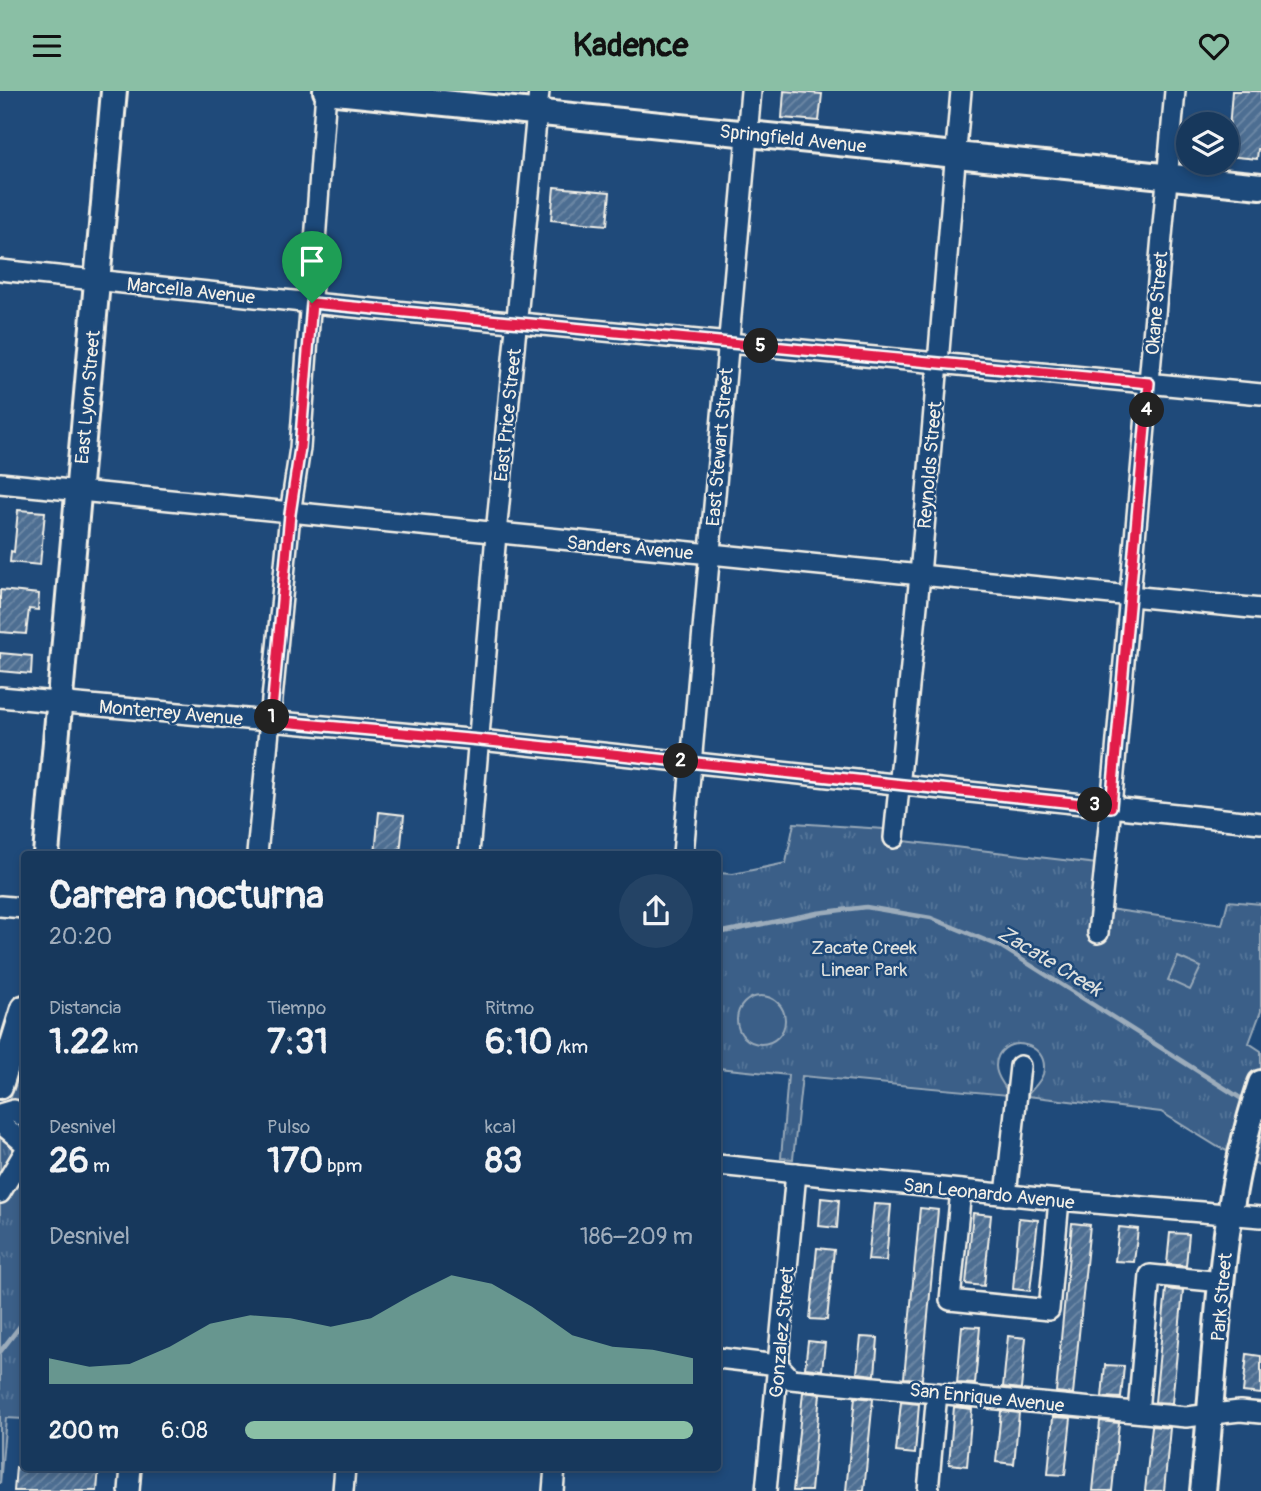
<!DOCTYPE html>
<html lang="es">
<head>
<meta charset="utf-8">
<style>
	body { margin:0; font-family:Pangolin,sans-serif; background:#244365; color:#f1f3f6; height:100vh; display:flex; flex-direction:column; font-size:26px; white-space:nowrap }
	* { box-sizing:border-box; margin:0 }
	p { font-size:23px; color:#9eacbb }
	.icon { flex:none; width:38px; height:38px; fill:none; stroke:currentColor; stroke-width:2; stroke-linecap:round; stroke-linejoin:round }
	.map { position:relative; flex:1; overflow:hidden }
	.panel { position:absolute; left:21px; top:760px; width:700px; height:620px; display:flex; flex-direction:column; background:#17385c; border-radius:7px; box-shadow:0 4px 10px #0003,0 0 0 2px #365272 }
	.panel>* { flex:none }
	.tools { position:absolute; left:1176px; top:21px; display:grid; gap:14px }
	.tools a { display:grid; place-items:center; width:63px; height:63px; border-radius:50%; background:#17385c; box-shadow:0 4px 10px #0003,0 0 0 2px #365272; font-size:35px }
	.pin { position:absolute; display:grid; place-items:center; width:60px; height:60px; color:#fff; margin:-72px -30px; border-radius:50% 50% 50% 0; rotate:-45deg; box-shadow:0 0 7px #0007 }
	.pin .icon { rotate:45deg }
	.km { position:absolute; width:35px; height:35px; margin:-18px; border-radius:50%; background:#222; color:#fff; font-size:19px; line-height:35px; text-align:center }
	.round { display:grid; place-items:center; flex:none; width:74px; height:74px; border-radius:37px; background:#244365 }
	.overview { display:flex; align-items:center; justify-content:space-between; height:119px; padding:0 28px }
	h1 { font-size:38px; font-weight:700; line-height:52px }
	.metrics { display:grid; grid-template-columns:repeat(3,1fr); gap:10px; height:119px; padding:7px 28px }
	.metrics div { display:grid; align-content:center }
	.metrics b { font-size:35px; font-weight:700 }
	.metrics small { font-size:19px; font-weight:400 }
	.metrics p { font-size:19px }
	.chart { height:196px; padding:14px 28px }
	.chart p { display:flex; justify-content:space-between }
	.chart svg { width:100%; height:126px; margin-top:7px; fill:#8abfa5; opacity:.7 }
	ul { padding:0 28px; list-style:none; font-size:23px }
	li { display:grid; grid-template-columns:112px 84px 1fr; align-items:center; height:52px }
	li i { height:18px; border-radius:9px; background:#8abfa5 }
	header { display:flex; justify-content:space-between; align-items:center; height:91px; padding:0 28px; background:#8abfa5; color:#111; font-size:32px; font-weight:700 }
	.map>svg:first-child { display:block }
</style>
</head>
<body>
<header><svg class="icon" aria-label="menu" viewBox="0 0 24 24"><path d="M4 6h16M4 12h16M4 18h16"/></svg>Kadence<svg class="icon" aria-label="heart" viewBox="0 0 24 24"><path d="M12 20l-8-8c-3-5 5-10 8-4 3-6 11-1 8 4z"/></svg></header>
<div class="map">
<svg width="1261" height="1400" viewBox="0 0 1261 1400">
	<defs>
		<pattern id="grass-tufts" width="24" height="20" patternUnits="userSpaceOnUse" patternTransform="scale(1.75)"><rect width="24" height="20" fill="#3a5f88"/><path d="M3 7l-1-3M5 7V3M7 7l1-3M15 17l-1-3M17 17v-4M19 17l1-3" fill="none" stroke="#577699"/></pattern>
		<pattern id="building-hatch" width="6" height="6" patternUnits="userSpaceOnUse" patternTransform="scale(1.75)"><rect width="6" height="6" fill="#4d6e92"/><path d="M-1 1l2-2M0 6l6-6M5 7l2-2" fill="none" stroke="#708aa6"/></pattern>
	</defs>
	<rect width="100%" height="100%" fill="#1f4a7a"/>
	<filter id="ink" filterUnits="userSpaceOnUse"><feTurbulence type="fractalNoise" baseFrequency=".0143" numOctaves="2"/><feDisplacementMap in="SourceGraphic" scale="14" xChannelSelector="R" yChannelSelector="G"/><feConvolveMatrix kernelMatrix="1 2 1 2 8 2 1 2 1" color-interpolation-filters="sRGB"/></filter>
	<g filter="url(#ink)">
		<!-- grass -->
		<g fill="url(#grass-tufts)" stroke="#97a8b8" stroke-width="2">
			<path d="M794,732L884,738L904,750L1097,773L1109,818L1222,834L1228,810L1261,813V920L1249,952L1261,960V1075L1218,1056L1161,1021L1027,1005C1032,998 1040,992 1043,983C1052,949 997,941 996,975C996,988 1006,993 1008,1004L802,985L793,1068L781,1067L788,984L718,977V782L733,783L786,772Z"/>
			<polygon points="24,971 24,1328 6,1327 0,1393 0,1036"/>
		</g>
		<!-- pitch -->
		<g fill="#3a5f88" stroke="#97a8b8" stroke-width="2">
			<polygon points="1178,866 1201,876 1190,899 1168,889"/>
			<circle cx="761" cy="929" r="24"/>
		</g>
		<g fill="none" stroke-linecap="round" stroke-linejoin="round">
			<!-- stream -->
			<g stroke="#9cacbb" stroke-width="4.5">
				<polyline points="718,842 817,822 866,816 931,827 1002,856 1245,1010"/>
				<polyline points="0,1261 24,1230"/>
			</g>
		</g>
		<!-- building -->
		<g fill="url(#building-hatch)" stroke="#f4f1e8" stroke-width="2">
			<polygon points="784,0 822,3 819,30 782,27"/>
			<polygon points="1232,0 1261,0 1261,58 1258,58 1257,68 1227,65"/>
			<polygon points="554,96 610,101 607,134 551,129"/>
			<polygon points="18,419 45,421 40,474 10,471 11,460 14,461"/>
			<polygon points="0,499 39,503 38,519 29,518 26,543 0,541"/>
			<polygon points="0,562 32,565 31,583 0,580"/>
			<polygon points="379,721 404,724 400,763 375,763"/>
			<polygon points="821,1107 839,1109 837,1137 819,1135"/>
			<polygon points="874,1113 891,1114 886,1170 868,1169"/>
			<polygon points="920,1117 938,1119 922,1288 904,1287"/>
			<polygon points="973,1122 991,1124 984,1195 966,1193"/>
			<polygon points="1019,1127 1038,1129 1030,1200 1013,1198"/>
			<polygon points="1072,1132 1090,1134 1073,1303 1056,1301"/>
			<polygon points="1119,1136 1138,1138 1134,1171 1115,1170"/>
			<polygon points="1170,1142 1189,1143 1186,1175 1167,1173"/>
			<polygon points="817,1157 834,1159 827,1229 810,1228"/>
			<polygon points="1166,1198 1183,1200 1172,1312 1155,1311"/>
			<polygon points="962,1235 980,1236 975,1293 957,1292"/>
			<polygon points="1008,1245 1026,1247 1021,1298 1003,1296"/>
			<polygon points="861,1246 878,1247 875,1284 857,1282"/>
			<polygon points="808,1250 825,1252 822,1279 805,1277"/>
			<polygon points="1247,1263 1261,1265 1261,1303 1243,1301"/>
			<polygon points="1105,1274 1124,1275 1121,1307 1102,1306"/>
			<polygon points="803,1301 820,1303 811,1400 793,1400"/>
			<polygon points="855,1306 873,1308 864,1400 846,1400"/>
			<polygon points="901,1311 919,1313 915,1363 896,1361"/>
			<polygon points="954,1316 972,1318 967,1375 949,1373"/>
			<polygon points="1001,1320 1019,1322 1014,1373 996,1371"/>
			<polygon points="1053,1326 1071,1327 1065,1384 1048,1383"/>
			<polygon points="1100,1330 1119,1332 1112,1400 1093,1400"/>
			<polygon points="1152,1335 1170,1337 1164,1400 1145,1400"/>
			<polygon points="16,1376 99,1376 97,1400 14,1400"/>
		</g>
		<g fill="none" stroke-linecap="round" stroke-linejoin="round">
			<!-- minor casing -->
			<g stroke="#f4f1e8" stroke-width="24">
				<g id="minor">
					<polyline points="0,179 312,212 1261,303"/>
					<polyline points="0,392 1261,518"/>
					<polyline points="0,606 480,649 1261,732"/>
					<polyline points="894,747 920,484 961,0"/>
					<polyline points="257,763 290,423 300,357 326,0"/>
					<polyline points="469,763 496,443 539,0"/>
					<polyline points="683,763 751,0"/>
					<polyline points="0,815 24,817"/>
					<polyline points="1098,842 1111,716 1175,0"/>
					<polyline points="0,1023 14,1019 24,1026"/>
					<polyline points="0,1032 24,1052"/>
					<polyline points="718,1074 1059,1109 1261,1126"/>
					<polyline points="961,1099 950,1209 1049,1219 1059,1109"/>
					<polyline points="0,1102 24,1062"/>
					<polyline points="1006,1104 1020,975"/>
					<polyline points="718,1267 778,1274 791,1288 1186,1326 1240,1320 1261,1322"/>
					<polyline points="1138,1321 1150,1184 1222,1191"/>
					<polyline points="129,1400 131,1376"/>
					<polyline points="343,1400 345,1376"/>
					<polyline points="553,1400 555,1376"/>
					<polyline points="766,1400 796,1082"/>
					<polyline points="928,1400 937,1302"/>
				</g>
			</g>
			<!-- major casing -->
			<g stroke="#f4f1e8" stroke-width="30">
				<g id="major">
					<polyline points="326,0 1261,95"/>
					<polyline points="46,763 114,0"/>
					<polyline points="0,995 24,917"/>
					<path d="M1203,1400C1217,1265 1217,1121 1261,992"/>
				</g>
			</g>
			<!-- minor -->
			<use href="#minor" stroke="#1f4a7a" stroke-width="19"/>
			<!-- major -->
			<use href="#major" stroke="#1f4a7a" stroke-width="24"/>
		</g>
	</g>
	<g fill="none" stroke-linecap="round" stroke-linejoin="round" filter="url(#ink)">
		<!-- route casing -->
		<g stroke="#fff" stroke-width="14">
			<polygon id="route" points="312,212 1149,292 1111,716 480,649 271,630 290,423 300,357"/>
		</g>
		<!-- route -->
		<use href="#route" stroke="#e11d48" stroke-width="9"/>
	</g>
	<g text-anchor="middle" stroke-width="5" stroke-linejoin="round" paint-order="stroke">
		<!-- street labels -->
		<g font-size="19" fill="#f4f1e8" stroke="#1f4a7a">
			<text transform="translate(793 47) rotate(6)" y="7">Springfield Avenue</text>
			<text transform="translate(191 199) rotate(6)" y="7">Marcella Avenue</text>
			<text transform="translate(1156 212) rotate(-85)" y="7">Okane Street</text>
			<text transform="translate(87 306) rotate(-85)" y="7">East Lyon Street</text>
			<text transform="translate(507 324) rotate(-84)" y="7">East Price Street</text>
			<text transform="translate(719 356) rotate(-85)" y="7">East Stewart Street</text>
			<text transform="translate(929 374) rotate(-85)" y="7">Reynolds Street</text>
			<text transform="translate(630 456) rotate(5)" y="7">Sanders Avenue</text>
			<text transform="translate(171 621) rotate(5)" y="7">Monterrey Avenue</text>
			<text transform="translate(989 1102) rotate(6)" y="7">San Leonardo Avenue</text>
			<text transform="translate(1221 1206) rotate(-85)" y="7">Park Street</text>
			<text transform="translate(781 1241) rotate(-85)" y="7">Gonzalez Street</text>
			<text transform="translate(987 1306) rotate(6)" y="7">San Enrique Avenue</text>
		</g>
		<!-- park labels -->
		<g font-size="19" fill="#e1e2de" stroke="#1f4a7a">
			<text x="864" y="863">Zacate Creek<tspan x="864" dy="22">Linear Park</tspan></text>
		</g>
		<!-- water labels -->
		<g font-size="21" font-style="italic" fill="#dee0dd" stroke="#1f4a7a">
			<text transform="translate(1050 870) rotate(31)" y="7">Zacate Creek</text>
		</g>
	</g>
</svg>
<div class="tools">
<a><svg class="icon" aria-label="layers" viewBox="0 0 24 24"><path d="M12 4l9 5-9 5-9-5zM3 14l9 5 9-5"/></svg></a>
</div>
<div class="pin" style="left:312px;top:212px;background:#1e9e55"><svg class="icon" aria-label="arrive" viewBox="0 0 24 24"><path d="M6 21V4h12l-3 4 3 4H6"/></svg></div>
<b class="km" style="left:272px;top:626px">1</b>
<b class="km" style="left:681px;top:670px">2</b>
<b class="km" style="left:1095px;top:714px">3</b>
<b class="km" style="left:1147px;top:319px">4</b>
<b class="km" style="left:761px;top:255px">5</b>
<section class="panel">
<div class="overview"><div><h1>Carrera nocturna</h1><p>20:20</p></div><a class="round"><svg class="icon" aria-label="share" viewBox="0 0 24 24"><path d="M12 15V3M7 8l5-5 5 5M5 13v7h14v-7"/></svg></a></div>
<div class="metrics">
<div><p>Distancia</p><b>1.22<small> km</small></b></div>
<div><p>Tiempo</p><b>7:31</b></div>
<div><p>Ritmo</p><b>6:10<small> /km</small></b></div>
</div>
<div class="metrics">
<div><p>Desnivel</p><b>26<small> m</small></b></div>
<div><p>Pulso</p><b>170<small> bpm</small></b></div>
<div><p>kcal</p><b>83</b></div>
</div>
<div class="chart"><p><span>Desnivel</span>186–209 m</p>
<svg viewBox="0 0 160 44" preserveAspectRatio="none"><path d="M0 44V35L10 38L20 37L30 31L40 23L50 20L60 21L70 24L80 21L90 13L100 6L110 9L120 17L130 27L140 31L150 32L160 35V44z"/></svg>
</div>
<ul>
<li><b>200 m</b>6:08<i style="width:100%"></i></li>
</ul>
</section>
</div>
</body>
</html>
